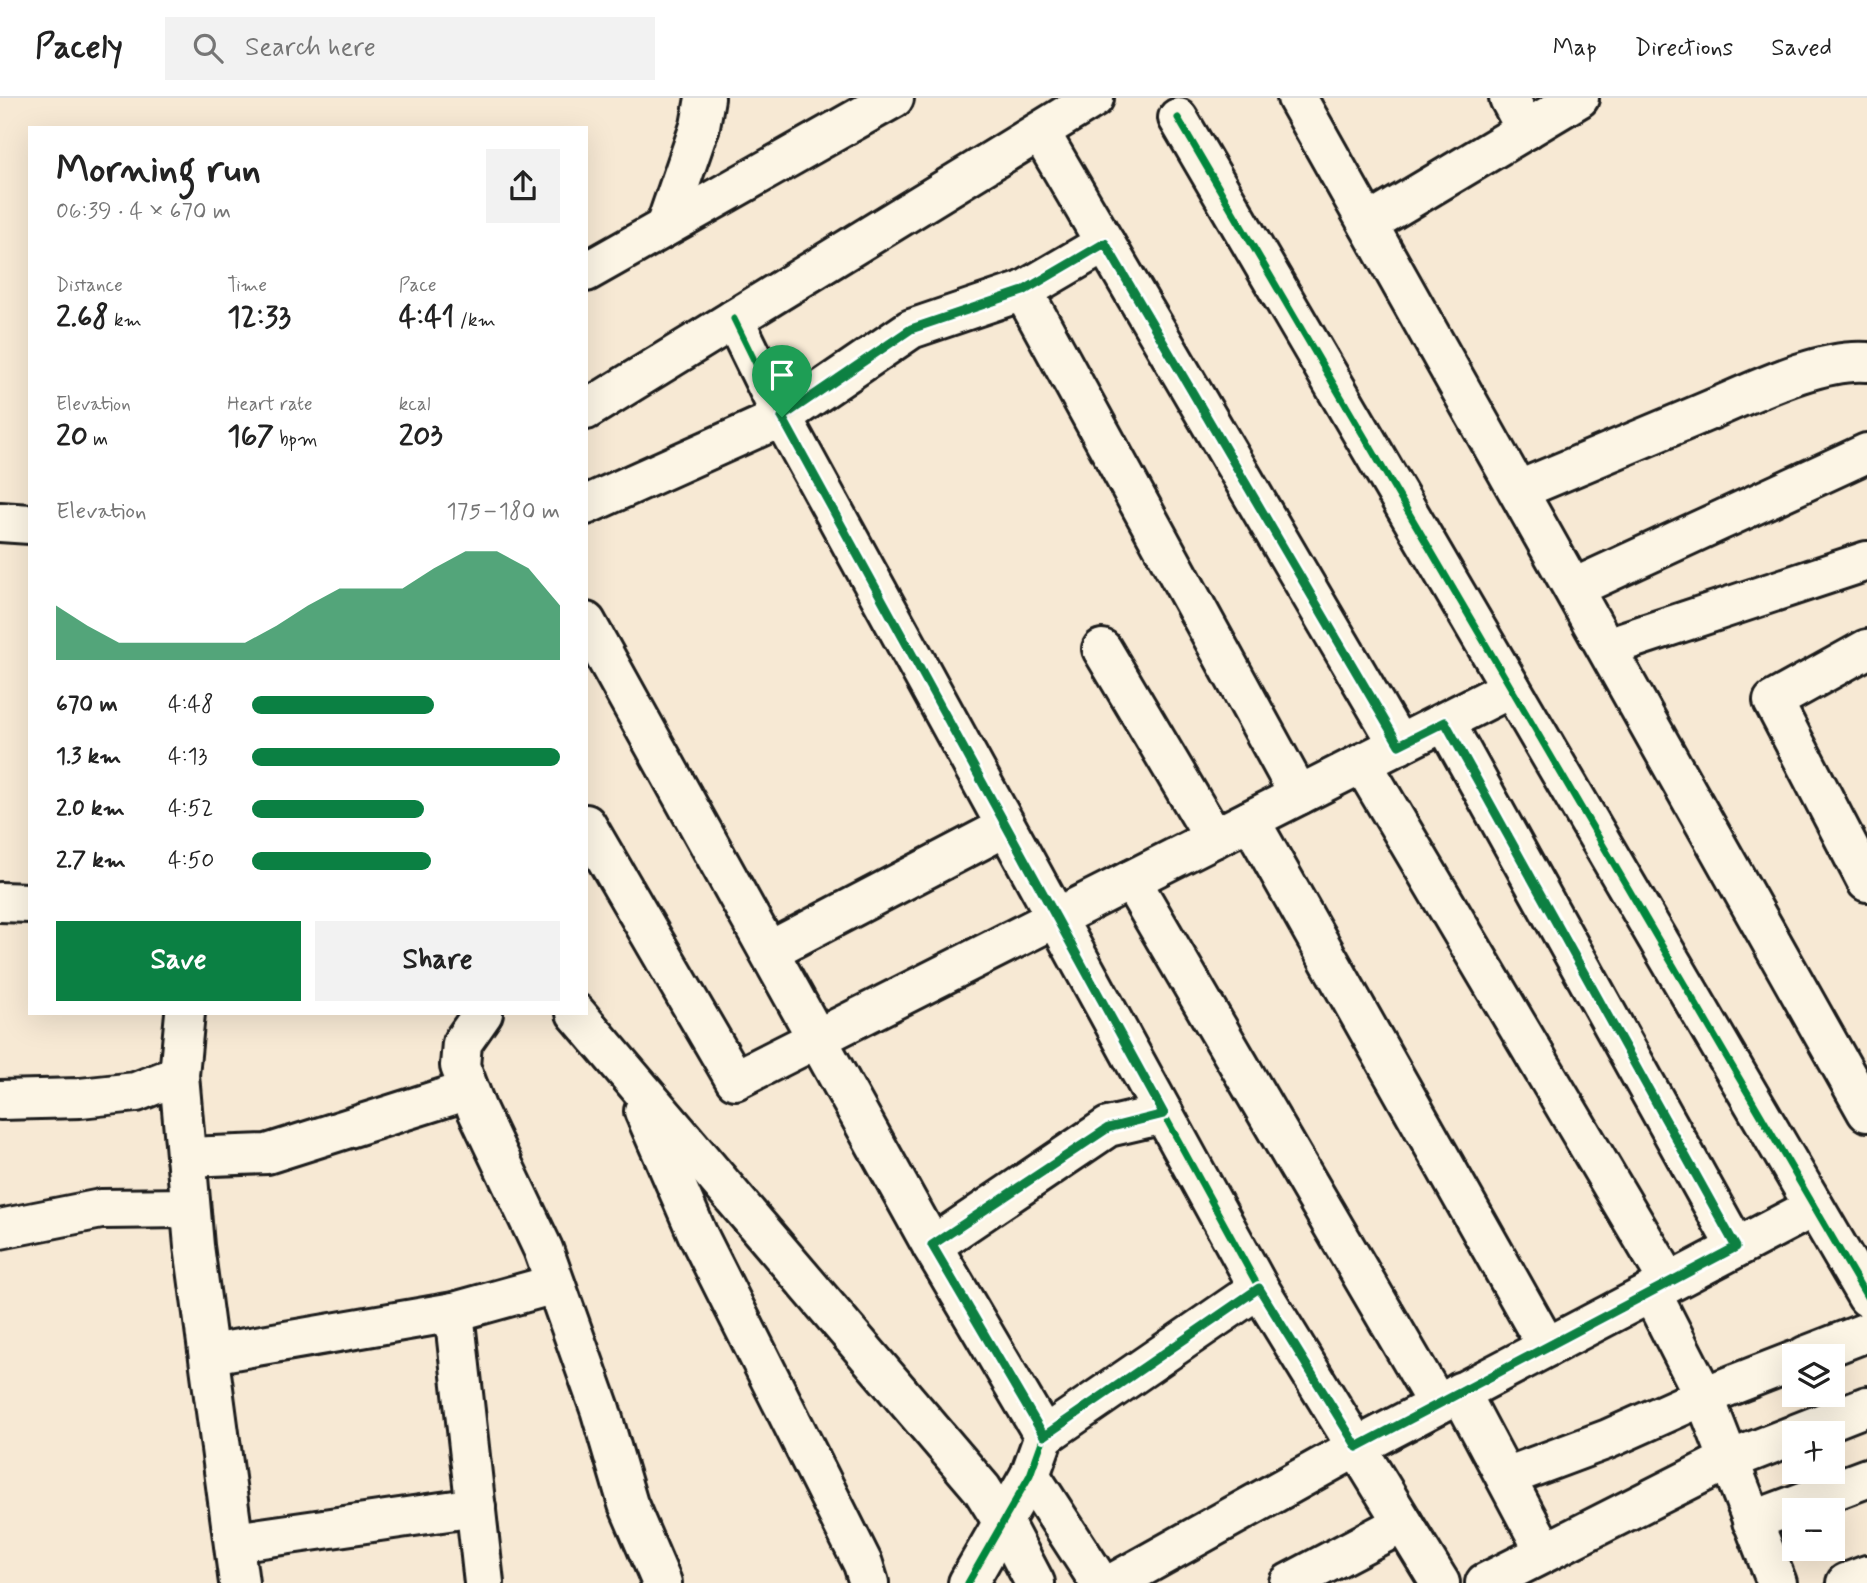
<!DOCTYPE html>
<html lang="en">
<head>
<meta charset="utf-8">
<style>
	body { margin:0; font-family:Mynerve,sans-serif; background:#f2f2f2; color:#222; height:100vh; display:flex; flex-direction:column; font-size:26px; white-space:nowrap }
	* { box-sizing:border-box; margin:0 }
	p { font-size:23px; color:#767676 }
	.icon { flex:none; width:38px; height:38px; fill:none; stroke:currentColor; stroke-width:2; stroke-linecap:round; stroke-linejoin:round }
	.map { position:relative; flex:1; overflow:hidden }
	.sheet { position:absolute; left:28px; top:28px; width:560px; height:889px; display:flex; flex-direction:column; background:#fff; border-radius:0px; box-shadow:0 7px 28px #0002 }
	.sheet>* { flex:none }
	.tools { position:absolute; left:1782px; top:1246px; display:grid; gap:14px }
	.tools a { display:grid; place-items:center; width:63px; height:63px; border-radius:0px; background:#fff; box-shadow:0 7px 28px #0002; font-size:35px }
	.pin { position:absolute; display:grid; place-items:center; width:60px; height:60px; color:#fff; margin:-72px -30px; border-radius:50% 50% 50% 0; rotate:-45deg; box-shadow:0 0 7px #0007 }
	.pin .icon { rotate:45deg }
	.round { display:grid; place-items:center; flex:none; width:74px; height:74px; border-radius:0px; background:#f2f2f2 }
	.overview { display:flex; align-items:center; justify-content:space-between; height:119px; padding:0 28px }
	h1 { font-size:38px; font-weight:700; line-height:52px }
	.metrics { display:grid; grid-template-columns:repeat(3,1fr); gap:10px; height:119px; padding:7px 28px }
	.metrics div { display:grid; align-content:center }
	.metrics b { font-size:30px; font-weight:700 }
	.metrics small { font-size:19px; font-weight:400 }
	.metrics p { font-size:19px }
	.chart { height:196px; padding:14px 28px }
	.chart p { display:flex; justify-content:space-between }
	.chart svg { width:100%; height:126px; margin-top:7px; fill:#0b8043; opacity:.7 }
	.cta { display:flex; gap:14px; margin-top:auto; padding:14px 28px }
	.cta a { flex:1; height:80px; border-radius:0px; background:#0b8043; color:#fff; font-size:28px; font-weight:700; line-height:80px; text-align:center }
	.cta a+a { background:#f2f2f2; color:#222 }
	ul { padding:0 28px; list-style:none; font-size:23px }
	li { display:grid; grid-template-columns:112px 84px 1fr; align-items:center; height:52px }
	li i { height:18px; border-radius:9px; background:#0b8043 }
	header { display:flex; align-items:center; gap:42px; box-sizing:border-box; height:98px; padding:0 35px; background:#fff; border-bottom:2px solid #e0e0e0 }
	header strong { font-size:33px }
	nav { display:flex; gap:38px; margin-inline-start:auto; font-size:24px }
	.search { width:490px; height:63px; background:#f2f2f2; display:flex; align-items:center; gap:18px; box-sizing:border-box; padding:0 24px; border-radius:0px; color:#767676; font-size:26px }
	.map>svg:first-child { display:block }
</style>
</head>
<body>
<header>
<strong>Pacely</strong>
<div class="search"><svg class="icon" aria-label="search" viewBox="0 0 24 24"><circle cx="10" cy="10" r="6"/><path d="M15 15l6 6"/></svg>Search here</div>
<nav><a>Map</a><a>Directions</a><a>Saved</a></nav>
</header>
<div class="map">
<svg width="1867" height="1485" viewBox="0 0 1867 1485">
	<rect width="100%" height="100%" fill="#f7e9d4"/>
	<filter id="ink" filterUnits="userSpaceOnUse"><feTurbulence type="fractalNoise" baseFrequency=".0143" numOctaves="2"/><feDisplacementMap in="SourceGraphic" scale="14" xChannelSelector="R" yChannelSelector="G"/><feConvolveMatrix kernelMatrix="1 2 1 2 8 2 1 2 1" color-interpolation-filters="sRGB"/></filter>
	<g filter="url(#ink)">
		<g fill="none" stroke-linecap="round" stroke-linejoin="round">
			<!-- minor casing -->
			<g stroke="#1c1c1c" stroke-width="44">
				<g id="minor">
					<polyline points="1297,0 1867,1014"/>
					<polyline points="1509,0 1526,32"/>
					<polyline points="1178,20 1867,1199"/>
					<polyline points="1040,34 1399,647"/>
					<polyline points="1368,126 1579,0"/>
					<polyline points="665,129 700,28 705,0"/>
					<polyline points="586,174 894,0"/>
					<polyline points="1023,193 1299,697"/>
					<polyline points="734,221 782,319 1259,1190 1044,1338 1030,1377 968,1485"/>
					<polyline points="586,312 1094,0"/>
					<path d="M1519,392C1580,366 1642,341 1703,315C1749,296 1818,260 1867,264"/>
					<polyline points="586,407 782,319 911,231 1023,193 1105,145"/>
					<polyline points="0,424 30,426"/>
					<polyline points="1574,490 1867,355"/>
					<polyline points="586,524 932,1148 1044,1338"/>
					<polyline points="1607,549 1867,463"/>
					<polyline points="1102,551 1214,740"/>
					<polyline points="1867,551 1773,603 1867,784"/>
					<polyline points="1445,624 1736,1149"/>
					<polyline points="1362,665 1669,1184"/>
					<polyline points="1250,722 1547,1249"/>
					<polyline points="586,726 735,982 1511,590"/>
					<polyline points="1131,782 1437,1306"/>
					<polyline points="0,804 30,805"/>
					<polyline points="769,853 1006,729"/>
					<polyline points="185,915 179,977 194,1148 239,1485"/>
					<polyline points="483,915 462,945 460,968 477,1012 543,1151 600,1311 628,1406 662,1485"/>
					<polyline points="576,915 982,1391 1004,1426 1035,1485"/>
					<polyline points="0,1002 80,1000 136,994 179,977"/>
					<polyline points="644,1013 697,1135 863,1466 869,1485"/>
					<polyline points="186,1059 267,1056 469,992"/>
					<polyline points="0,1131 101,1111 190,1110"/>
					<polyline points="932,1148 1108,1029 1164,1016"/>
					<polyline points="1259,1190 1440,1485"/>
					<polyline points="1651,1194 1704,1298 1777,1485"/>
					<polyline points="454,1214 484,1485"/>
					<polyline points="210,1256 454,1214 555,1186"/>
					<polyline points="1805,1258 1867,1234"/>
					<polyline points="1460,1294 1545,1454"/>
					<polyline points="1798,1335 1867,1308"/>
					<polyline points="1030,1377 1100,1485"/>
					<polyline points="1506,1379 1608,1341 1704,1298 1794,1263"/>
					<polyline points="1752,1423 1867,1380"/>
					<polyline points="234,1444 476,1409"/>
					<polyline points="1113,1485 1357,1349 1814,1109"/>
					<polyline points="1289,1485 1403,1425"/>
					<polyline points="1485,1485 1720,1366 1794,1337"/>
					<polyline points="1846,1485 1867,1477"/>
				</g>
			</g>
			<!-- minor -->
			<use href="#minor" stroke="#fcf5e5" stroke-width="38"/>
			<!-- cycleway casing -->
			<g stroke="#fcf5e5" stroke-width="11">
				<g id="cycleway">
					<polyline points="1178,20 1867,1199"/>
					<polyline points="734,221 782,319 1259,1190 1044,1338 1030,1377 968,1485"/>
				</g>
			</g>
			<!-- cycleway -->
			<use href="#cycleway" stroke="#00873e" stroke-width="7"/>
		</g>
	</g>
	<g fill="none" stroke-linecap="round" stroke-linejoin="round" filter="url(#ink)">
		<!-- route casing -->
		<g stroke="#fff" stroke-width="14">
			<polygon id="route" points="1105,145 1399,647 1445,624 1736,1149 1357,1349 1259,1190 1044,1338 932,1147 1108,1030 1164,1016 782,319 911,231 1023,193"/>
		</g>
		<!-- route -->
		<use href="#route" stroke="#0b8043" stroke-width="9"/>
	</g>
</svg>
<div class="tools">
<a><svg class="icon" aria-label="layers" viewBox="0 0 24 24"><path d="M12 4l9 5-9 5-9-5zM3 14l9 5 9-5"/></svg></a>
<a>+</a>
<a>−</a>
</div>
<div class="pin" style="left:782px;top:319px;background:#1e9e55"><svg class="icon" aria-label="arrive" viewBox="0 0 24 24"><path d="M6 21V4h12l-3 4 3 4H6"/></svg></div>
<section class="sheet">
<div class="overview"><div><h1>Morning run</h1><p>06:39 · 4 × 670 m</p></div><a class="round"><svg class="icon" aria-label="share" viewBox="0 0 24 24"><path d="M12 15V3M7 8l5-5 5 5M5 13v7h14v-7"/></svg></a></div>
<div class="metrics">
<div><p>Distance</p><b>2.68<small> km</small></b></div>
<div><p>Time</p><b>12:33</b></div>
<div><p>Pace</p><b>4:41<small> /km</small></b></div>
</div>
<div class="metrics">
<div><p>Elevation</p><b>20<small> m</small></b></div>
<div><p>Heart rate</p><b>167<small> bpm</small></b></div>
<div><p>kcal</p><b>203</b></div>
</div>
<div class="chart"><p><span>Elevation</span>175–180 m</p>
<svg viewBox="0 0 160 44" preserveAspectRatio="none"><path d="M0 44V25L10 32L20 38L30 38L40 38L50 38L60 38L70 32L80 25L90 19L100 19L110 19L120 12L130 6L140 6L150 12L160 25V44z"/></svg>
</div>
<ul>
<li><b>670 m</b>4:48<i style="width:59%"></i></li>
<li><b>1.3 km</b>4:13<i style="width:100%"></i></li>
<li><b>2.0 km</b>4:52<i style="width:56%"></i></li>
<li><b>2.7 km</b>4:50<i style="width:58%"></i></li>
</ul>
<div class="cta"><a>Save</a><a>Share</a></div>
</section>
</div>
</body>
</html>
